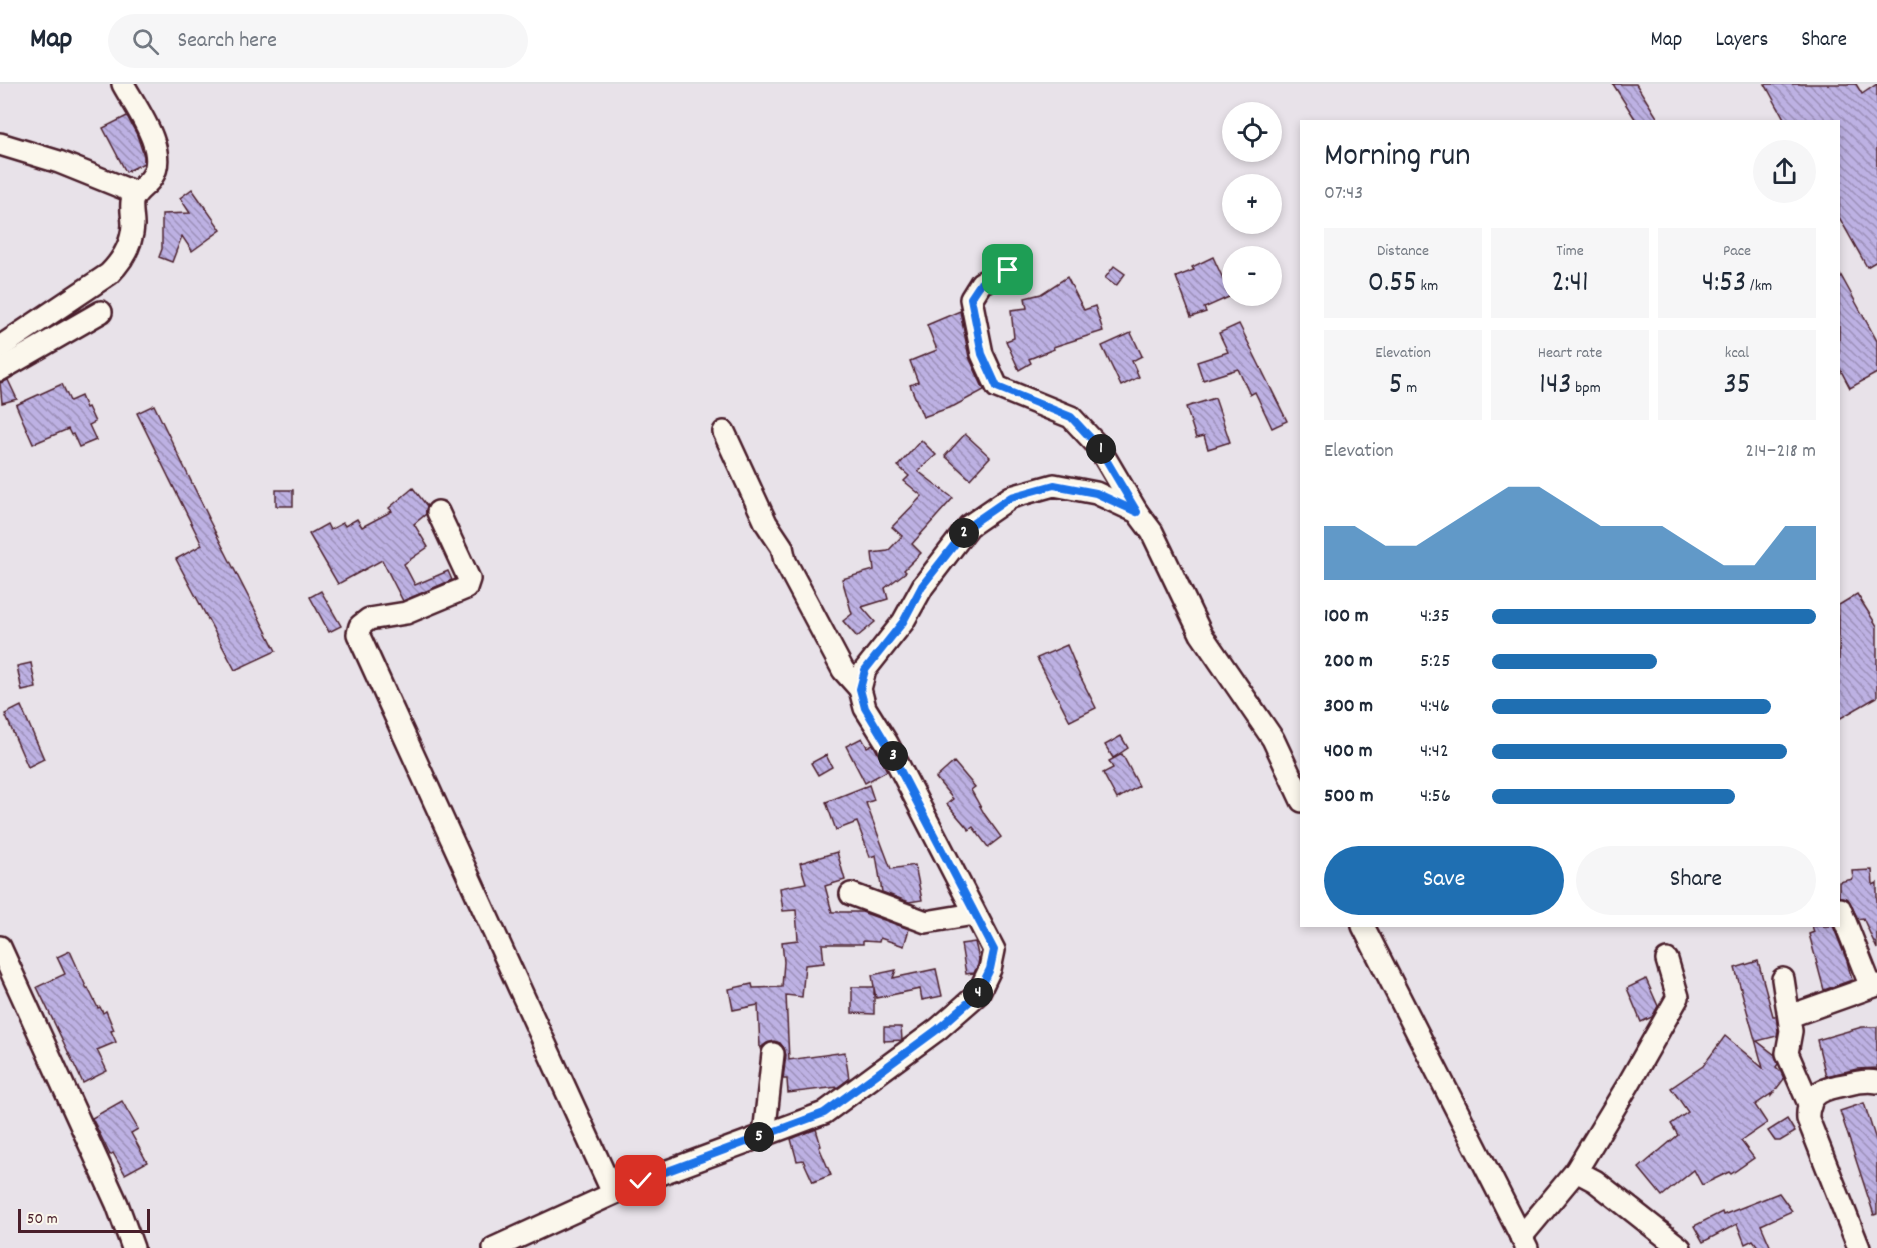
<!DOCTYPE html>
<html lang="en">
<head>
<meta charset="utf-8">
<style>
	body { margin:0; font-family:Dekko,sans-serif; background:#f6f6f7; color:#1f2937; height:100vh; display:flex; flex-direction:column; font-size:22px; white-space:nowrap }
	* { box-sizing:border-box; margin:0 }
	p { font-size:20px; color:#747a83 }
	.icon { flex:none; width:33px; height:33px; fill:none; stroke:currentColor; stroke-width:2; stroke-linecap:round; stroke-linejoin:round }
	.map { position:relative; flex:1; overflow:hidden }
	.side { position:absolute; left:1300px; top:36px; width:540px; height:807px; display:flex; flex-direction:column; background:#fff; border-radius:0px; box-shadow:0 3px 9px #0003 }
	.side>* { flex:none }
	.fabs { position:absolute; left:1222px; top:18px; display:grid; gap:12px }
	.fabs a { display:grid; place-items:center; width:60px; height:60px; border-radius:50%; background:#fff; box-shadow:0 3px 9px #0003; font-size:30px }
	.scale { position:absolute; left:18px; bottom:15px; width:132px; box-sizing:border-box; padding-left:6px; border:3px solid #4a1f2b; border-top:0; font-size:16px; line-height:21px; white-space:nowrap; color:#4a1f2b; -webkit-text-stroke:4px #fbf7ec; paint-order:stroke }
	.pin { position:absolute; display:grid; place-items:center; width:51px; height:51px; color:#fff; margin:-26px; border-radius:12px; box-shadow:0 3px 9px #0006 }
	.km { position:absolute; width:30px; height:30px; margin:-15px; border-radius:50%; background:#222; color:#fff; font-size:16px; line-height:30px; text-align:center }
	.round { display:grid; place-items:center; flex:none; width:63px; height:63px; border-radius:32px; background:#f6f6f7 }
	.overview { display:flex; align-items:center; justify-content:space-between; height:102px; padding:0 24px }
	h1 { font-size:33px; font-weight:600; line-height:45px }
	.metrics { display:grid; grid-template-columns:repeat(3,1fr); gap:9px; height:102px; padding:6px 24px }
	.metrics div { display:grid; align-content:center; border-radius:0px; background:#f6f6f7; text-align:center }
	.metrics b { font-size:30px; font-weight:600 }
	.metrics small { font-size:16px; font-weight:400 }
	.metrics p { font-size:16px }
	.chart { height:168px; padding:12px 24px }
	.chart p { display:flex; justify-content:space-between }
	.chart svg { width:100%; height:108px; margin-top:6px; fill:#1f6fb2; opacity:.7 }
	.button { display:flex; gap:12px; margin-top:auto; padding:12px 24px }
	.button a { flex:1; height:69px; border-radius:36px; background:#1f6fb2; color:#fff; font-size:24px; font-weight:600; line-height:69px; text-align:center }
	.button a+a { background:#f6f6f7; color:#1f2937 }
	ul { padding:0 24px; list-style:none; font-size:20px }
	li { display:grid; grid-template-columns:96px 72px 1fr; align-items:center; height:45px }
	li i { height:15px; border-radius:8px; background:#1f6fb2 }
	header { display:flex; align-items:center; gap:36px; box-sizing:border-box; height:84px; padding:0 30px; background:#fff; border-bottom:2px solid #e0e1e3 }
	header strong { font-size:28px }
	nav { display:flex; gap:33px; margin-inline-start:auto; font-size:21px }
	.search { width:420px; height:54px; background:#f6f6f7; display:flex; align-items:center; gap:15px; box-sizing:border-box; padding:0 21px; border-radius:33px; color:#747a83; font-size:22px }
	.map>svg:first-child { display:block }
</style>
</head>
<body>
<header>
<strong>Map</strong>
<div class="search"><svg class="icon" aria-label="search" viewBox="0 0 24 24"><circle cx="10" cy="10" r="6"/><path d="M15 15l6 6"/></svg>Search here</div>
<nav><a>Map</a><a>Layers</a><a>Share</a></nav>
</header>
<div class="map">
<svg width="1877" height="1164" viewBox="0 0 1877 1164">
	<defs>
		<pattern id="building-back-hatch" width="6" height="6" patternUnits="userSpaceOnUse" patternTransform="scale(1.5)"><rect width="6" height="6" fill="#bdb1e3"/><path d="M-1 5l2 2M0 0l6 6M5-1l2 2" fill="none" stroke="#9c8fb8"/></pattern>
	</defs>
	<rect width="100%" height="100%" fill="#e8e2e9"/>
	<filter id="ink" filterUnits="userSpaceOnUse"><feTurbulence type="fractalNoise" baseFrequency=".0167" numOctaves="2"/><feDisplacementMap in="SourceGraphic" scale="12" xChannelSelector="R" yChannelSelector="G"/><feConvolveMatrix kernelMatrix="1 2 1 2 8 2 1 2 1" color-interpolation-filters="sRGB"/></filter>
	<g filter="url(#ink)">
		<!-- building -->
		<g fill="url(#building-back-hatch)" stroke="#4a1f2b" stroke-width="1.5">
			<polygon points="1613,0 1636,0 1660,38 1637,38"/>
			<polygon points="1765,0 1856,0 1862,10 1877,0 1877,177 1867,183 1839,133 1839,38 1786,38"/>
			<polygon points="127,32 137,51 144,72 144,79 126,88 103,44"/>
			<polygon points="192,105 221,146 192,167 182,152 172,178 159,173 162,165 162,130 190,129 180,114"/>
			<polygon points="1213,173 1231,212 1204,224 1206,228 1191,233 1176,193 1194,186 1192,183"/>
			<polygon points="1114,182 1125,190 1116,202 1105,194"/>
			<polygon points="1839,188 1877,257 1877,289 1850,304 1839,283"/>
			<polygon points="1067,193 1084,226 1095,222 1103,247 1053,263 1054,265 1029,275 1031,279 1019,286 1006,257 1014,254 1011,226 1027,224 1025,214 1041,210"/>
			<polygon points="960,227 969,273 984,306 954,322 923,333 910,301 918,298 910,277 937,266 927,241"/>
			<polygon points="1239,240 1287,337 1272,344 1255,308 1250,311 1238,285 1203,296 1197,278 1228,268 1219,249"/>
			<polygon points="1131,249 1142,272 1132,277 1139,293 1121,302 1102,262"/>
			<polygon points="8,296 17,315 2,319 0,299"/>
			<polygon points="62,300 70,317 81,312 86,324 88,323 95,338 89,341 96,356 79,363 73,350 71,351 68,345 33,360 16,321"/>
			<polygon points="1215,314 1230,358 1208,365 1204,352 1196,354 1186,323"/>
			<polygon points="154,321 209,434 208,434 276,567 235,586 176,475 202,461 137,329"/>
			<polygon points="965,350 990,373 970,395 945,372"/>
			<polygon points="921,356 936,371 918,387 953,414 912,460 921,469 904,486 906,488 885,504 888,515 862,523 875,538 857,553 843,537 852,530 842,495 874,486 872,469 888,467 902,452 892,443 922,412 904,397 909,392 898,382"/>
			<polygon points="413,404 427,422 426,430 414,440 428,463 404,480 415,501 448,487 452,496 403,517 382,476 338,500 309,450 327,440 330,446 343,439 345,442 357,435 362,443 392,427 389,424"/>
			<rect x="276" y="406" width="17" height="16"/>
			<polygon points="321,507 341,542 329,548 310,513"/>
			<polygon points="1857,510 1877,542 1877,613 1839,635 1839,521"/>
			<polygon points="1067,561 1075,580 1074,580 1096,624 1070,637 1037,574"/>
			<polygon points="31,579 36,604 22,607 17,582"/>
			<polygon points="21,622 44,675 28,683 5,630"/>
			<polygon points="1121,652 1128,664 1113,674 1105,661"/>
			<polygon points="862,654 867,663 873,660 887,687 865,699 846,662"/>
			<polygon points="1122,670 1139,702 1117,715 1103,689 1113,684 1109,677"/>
			<polygon points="826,671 832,683 818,691 811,679"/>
			<polygon points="954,678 975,703 971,706 985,731 1001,753 988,763 973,743 969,746 947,720 953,715 936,694"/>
			<polygon points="869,701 874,716 866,719 891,785 915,781 922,816 909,818 882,808 876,771 870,773 857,738 836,746 826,718"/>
			<polygon points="837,768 845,796 825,802 832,828 862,828 909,845 904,862 880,854 879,858 863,857 863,860 822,860 824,879 805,881 802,913 786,911 789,976 845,968 849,995 838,1003 788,1009 787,995 783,995 786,971 784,964 780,959 774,957 767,959 760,964 758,921 733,926 729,905 752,900 753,904 782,903 784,878 782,858 798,856 796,826 783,827 780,804 806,799 800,779"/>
			<polygon points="1872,786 1873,801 1877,799 1877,865 1863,834 1858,835 1848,815 1839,813 1839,798 1853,795 1852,787"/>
			<polygon points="1812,842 1833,842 1847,877 1852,896 1824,906 1809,850 1814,848"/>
			<polygon points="975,858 979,875 978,881 974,889 966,890 961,860"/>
			<polygon points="70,867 87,905 88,904 98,924 100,923 103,929 106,927 114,946 111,947 116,958 97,966 107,987 83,999 37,903 65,890 57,873"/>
			<polygon points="1758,877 1773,932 1776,932 1778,947 1777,952 1757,957 1775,971 1778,980 1776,983 1781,988 1784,995 1771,1012 1771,1010 1755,1021 1767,1039 1741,1057 1754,1074 1731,1090 1729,1088 1702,1101 1694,1086 1662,1112 1639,1084 1678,1051 1671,1040 1688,1028 1671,1004 1703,982 1725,952 1763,984 1735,884"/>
			<polygon points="936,885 942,912 922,916 920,905 876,914 874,904 874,930 852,929 852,903 874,903 872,891 896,886 893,894"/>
			<polygon points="1646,895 1658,922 1652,933 1641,938 1627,904"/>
			<polygon points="884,943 901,943 902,956 884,957"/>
			<polygon points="1862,943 1877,943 1877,984 1857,985 1826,992 1817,956"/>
			<polygon points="122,1017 138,1045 131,1049 147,1078 125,1090 113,1069 110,1071 92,1034"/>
			<polygon points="1864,1019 1877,1059 1877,1130 1874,1131 1840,1027"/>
			<polygon points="1787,1035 1795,1048 1780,1057 1775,1057 1768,1047"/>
			<polygon points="816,1045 821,1062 819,1063 831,1091 813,1098 803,1076 797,1077 791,1055"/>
			<polygon points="1779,1109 1792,1127 1761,1141 1771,1164 1759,1164 1753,1156 1745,1160 1737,1140 1703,1158 1694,1142 1722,1128 1723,1131"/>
		</g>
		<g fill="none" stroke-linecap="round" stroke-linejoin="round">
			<!-- street casing -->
			<g stroke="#4a1f2b" stroke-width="26">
				<g id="street">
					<polyline points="0,60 59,78 136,109"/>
					<polyline points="1008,186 981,199 971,215 982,270 997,303 1071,333 1098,362 1137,428"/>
					<path d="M0,263L109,190C123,176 132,161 133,141C133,134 131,126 132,118C135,106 146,103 152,93C169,67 136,24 123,0"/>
					<polyline points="0,286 101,228"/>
					<polyline points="724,348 766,439 782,463 785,477 843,586 860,605"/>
					<polyline points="438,428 469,495 466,504 406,529 369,535 360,542 358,550 613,1109"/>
					<polyline points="851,810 926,838 974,830"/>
					<polyline points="1840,825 1871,903"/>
					<polyline points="1363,842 1527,1164"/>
					<polyline points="0,863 117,1120 133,1164"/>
					<polyline points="1783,895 1791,947 1787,969 1810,1022"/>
					<polyline points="1790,932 1877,901"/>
					<polyline points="764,1051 773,970"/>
					<polyline points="1576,1087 1595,1097 1680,1164"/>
					<polyline points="1521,1153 1576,1087 1628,1001 1678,913 1667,876"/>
					<polyline points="494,1164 641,1097 824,1029 938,945 978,910 990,885 994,866 887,659 865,624 860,605 865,586 903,538 923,502 969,442 1011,413 1054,401 1096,409 1137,428 1152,448 1201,550 1273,655 1302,717"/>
					<path d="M1859,1164L1808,1035C1806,1007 1827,1004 1849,1000C1858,998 1867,996 1877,998"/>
				</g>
			</g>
			<!-- street -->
			<use href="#street" stroke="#fbf7ec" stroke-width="21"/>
		</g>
	</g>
	<g fill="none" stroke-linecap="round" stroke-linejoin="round" filter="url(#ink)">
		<!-- route casing -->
		<g stroke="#fff" stroke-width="12">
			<polyline id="route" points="641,1097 824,1029 938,945 978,910 990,885 994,866 886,659 865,624 860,605 865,586 903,538 922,502 969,442 1011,413 1054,401 1096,409 1137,428 1098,362 1071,333 997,303 982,270 971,214 981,199 1008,186"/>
		</g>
		<!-- route -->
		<use href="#route" stroke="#1a73e8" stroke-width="8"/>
	</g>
</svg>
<div class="fabs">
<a><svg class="icon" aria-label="locate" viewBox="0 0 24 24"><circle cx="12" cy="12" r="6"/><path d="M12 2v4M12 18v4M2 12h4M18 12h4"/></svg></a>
<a>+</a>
<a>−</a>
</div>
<div class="scale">50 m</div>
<div class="pin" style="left:1008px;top:186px;background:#1e9e55"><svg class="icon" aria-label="arrive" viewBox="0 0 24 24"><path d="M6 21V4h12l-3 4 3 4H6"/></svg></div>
<div class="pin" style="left:641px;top:1097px;background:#d93025"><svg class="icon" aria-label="check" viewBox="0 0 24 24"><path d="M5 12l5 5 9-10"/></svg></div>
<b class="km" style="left:1101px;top:365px">1</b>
<b class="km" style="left:964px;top:449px">2</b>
<b class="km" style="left:893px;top:672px">3</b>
<b class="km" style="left:978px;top:909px">4</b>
<b class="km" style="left:759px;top:1053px">5</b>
<section class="side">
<div class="overview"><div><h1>Morning run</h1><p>07:43</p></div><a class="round"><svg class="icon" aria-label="share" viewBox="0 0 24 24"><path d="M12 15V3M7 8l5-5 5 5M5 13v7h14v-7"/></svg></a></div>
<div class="metrics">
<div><p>Distance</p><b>0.55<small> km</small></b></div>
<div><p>Time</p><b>2:41</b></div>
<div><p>Pace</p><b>4:53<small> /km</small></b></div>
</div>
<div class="metrics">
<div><p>Elevation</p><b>5<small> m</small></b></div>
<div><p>Heart rate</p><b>143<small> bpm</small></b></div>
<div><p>kcal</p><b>35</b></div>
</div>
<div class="chart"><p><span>Elevation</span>214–218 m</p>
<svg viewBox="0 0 160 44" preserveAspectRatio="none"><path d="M0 44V22L10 22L20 30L30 30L40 22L50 14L60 6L70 6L80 14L90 22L100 22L110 22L120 30L130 38L140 38L150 22L160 22V44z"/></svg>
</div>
<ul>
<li><b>100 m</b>4:35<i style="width:100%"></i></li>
<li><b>200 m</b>5:25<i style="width:51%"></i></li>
<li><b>300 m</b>4:46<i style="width:86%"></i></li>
<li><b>400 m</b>4:42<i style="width:91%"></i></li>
<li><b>500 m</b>4:56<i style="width:75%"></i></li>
</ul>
<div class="button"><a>Save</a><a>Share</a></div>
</section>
</div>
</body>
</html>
